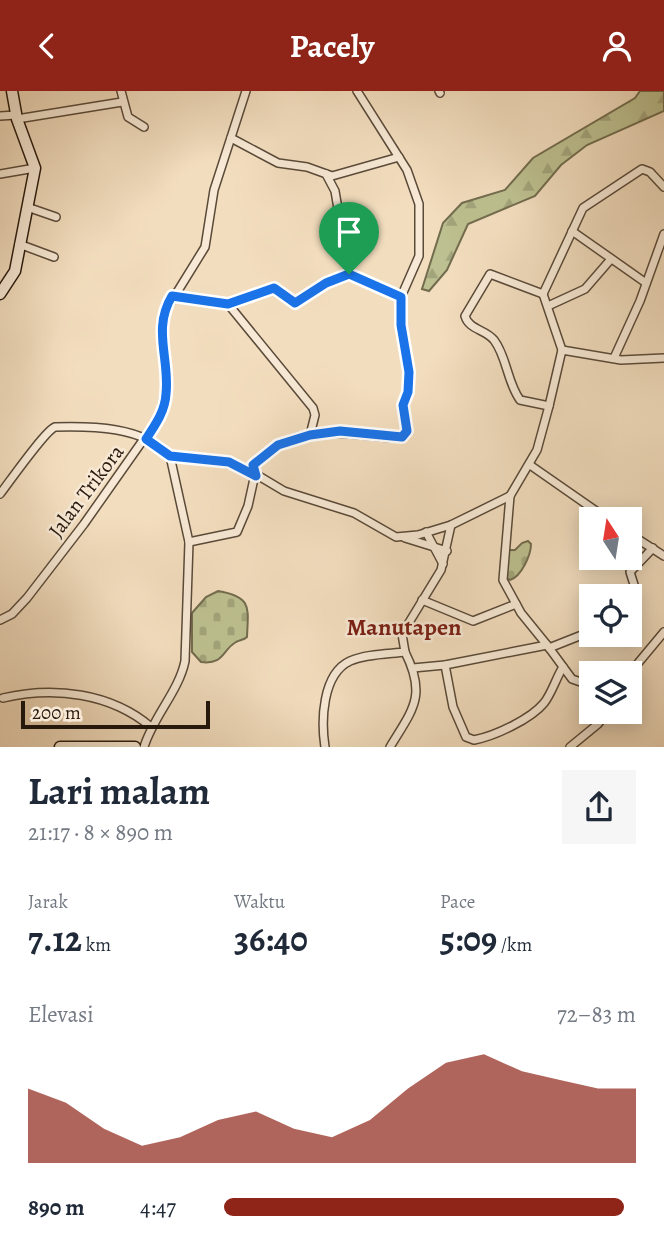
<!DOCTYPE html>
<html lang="id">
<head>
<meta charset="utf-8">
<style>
	body { margin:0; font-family:Alegreya,serif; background:#f6f6f7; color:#1f2937; height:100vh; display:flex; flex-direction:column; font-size:26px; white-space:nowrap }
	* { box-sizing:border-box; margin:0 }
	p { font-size:23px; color:#747a83 }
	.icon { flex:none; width:38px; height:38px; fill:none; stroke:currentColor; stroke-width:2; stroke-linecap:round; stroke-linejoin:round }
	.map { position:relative; height:656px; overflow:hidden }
	.side { display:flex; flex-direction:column; background:#fff; flex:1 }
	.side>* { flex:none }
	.needle { width:46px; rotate:348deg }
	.buttons { position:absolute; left:579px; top:416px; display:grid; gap:14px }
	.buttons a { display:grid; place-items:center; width:63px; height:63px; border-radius:0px; background:#fff; box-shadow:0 4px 18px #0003; font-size:35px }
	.scale { position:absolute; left:21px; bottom:18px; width:189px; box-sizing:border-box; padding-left:7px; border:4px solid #28190d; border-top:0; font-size:19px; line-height:24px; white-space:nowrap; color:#28190d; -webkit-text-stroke:5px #f7e9d5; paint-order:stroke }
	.pin { position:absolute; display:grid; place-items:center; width:60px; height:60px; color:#fff; margin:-72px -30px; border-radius:50% 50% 50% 0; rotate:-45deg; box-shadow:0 0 7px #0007 }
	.pin .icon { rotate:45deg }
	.round { display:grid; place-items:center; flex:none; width:74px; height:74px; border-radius:0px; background:#f6f6f7 }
	.head { display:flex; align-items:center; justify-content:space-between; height:119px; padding:0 28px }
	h1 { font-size:38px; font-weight:700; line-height:52px }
	.stats { display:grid; grid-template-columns:repeat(3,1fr); gap:10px; height:119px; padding:7px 28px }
	.stats div { display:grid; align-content:center }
	.stats b { font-size:35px; font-weight:700 }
	.stats small { font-size:19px; font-weight:400 }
	.stats p { font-size:19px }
	.chart { height:196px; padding:14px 28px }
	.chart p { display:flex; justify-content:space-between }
	.chart svg { width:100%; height:126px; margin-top:7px; fill:#8f2418; opacity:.7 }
	ul { padding:0 28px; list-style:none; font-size:23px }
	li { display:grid; grid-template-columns:112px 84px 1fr; align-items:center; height:52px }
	li i { height:18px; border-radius:9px; background:#8f2418 }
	header { display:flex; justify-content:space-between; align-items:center; height:91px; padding:0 28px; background:#8f2418; color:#fff; font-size:32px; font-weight:700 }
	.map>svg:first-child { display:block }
</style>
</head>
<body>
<header><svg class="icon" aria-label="back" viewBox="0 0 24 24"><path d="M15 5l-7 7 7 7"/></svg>Pacely<svg class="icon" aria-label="person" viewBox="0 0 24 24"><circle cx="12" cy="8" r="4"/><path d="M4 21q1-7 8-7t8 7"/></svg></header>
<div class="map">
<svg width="664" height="656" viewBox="0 0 664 656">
	<defs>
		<pattern id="forest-firs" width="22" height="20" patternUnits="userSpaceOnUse" patternTransform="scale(1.75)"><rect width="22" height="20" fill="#bdc090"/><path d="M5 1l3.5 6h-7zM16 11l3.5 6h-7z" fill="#a2a47b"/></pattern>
		<pattern id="cemetery-stones" width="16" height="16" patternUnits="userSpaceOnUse" patternTransform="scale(1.75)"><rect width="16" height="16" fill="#bdc090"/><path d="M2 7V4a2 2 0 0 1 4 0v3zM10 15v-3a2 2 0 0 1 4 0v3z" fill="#a2a47b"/></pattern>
	</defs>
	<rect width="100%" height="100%" fill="#f2ddbe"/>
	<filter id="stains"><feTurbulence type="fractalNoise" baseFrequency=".00286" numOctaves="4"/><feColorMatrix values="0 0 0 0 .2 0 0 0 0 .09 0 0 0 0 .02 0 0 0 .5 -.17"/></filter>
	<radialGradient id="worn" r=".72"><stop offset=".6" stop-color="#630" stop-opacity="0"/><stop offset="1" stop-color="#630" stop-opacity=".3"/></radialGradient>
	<!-- forest -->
	<polygon fill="url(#forest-firs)" stroke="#726c4e" stroke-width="2" points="640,0 664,0 664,20 587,54 561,74 535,105 468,133 447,179 429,200 422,198 443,132 462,112 505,99 533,67 635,7"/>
	<!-- cemetery -->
	<g fill="url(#cemetery-stones)" stroke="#726c4e" stroke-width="2">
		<path d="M528,450L531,453C531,464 521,486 510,489L506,487L507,459H515L522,452Z"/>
		<path d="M218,500C253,506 248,517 247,546C244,549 240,549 236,551C222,559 224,574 201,571L192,561V522L206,506Z"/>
	</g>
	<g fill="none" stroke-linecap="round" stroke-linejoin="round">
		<!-- street casing -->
		<g stroke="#5a4a39" stroke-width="10">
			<g id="street">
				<polyline points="121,0 128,26 144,36"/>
				<polyline points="439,0 440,2"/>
				<polyline points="0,25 16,24"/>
				<polyline points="17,28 122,11"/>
				<polyline points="231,47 278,72 307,76 332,85 399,66"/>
				<polyline points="0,83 35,77"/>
				<polyline points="326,83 335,100 349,183 401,206"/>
				<polyline points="27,116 56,126"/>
				<polyline points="572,140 646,192"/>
				<polyline points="19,153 54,166"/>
				<polyline points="543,203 583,117 642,78 650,81 664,96"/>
				<polyline points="543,203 562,259"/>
				<polyline points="172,205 228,213 274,197 295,212 326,192 349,183"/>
				<polyline points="228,213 313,317 315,324 310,344"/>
				<polyline points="548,215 585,198 611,168"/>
				<polyline points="614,267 640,210 664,143"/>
				<polyline points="549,315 562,259 621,269 664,267"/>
				<path d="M170,365L210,368L247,378C258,371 266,361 278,354C317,332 357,346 398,347L407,340L403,314L408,301L409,281L401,234V206L419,165V113L407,79L357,0"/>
				<polyline points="530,374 609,429"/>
				<path d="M247,378L284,400L354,422L396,446L418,444L451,434L510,405L537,359L549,315L520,309C507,291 507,266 494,249C485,238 469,239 465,225L490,183L543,203"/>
				<path d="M0,403C10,390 45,340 55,336C91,335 143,335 170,365L189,451L185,570C179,600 153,626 144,656"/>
				<polyline points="426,441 443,473"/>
				<polyline points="630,443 664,465"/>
				<polyline points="405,447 447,460"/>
				<polyline points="189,451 237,441 248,415 255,383"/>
				<polyline points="630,508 636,500 630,481 653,457"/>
				<polyline points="422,509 473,530 516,513"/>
				<polyline points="0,529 12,523 27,507 84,433 160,325 167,293 161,243 163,224 205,156 214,99 246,0"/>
				<polyline points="547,554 572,588 592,595"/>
				<polyline points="549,557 592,540"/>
				<path d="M445,574L453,616L466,646L474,649C495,645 531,628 544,612C552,602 556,587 563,576"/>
				<polyline points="413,577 445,574 547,554 521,522 503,489 510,405"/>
				<polyline points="629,583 664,541"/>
				<path d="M3,607C54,595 111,602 151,636"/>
				<path d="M325,656C321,630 322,583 350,570C366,563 388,563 405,561L402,543L441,479L451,434"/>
				<path d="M390,656C413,618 427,605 405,561"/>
				<polyline points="570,656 598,633 607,621"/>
			</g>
		</g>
		<!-- secondary casing -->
		<g stroke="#28190d" stroke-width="13">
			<g id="secondary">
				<polyline points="0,203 15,180 35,77 17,28 12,0"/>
				<polyline points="60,656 135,656"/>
			</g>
		</g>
		<!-- street -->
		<use href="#street" stroke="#f7e9d5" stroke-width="7"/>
		<!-- secondary -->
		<use href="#secondary" stroke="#f7e9d5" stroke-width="10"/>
	</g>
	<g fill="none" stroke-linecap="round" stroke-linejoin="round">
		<!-- route casing -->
		<g stroke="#fff" stroke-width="14">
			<path id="route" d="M349,183L401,206V234L409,281L408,301L403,314L407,340L402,346L340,340L310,344L278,354L253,374L256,385L229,371L170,365L146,348C156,333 165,320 166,303C170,268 152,238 172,205L228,213L274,197L295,212L326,192Z"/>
		</g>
		<!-- route -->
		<use href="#route" stroke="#1a73e8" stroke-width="9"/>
	</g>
	<g text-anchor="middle" stroke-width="5" stroke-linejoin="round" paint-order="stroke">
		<!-- street labels -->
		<g font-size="21" fill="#28190d" stroke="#f7e9d5">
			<text transform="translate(86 400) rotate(-53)" y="7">Jalan Trikora</text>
		</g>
		<!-- quarter labels -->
		<g font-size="24" font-weight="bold" fill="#7a1f14" stroke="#f7e9d5">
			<text x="404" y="544">Manutapen</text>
		</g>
	</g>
	<rect width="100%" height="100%" filter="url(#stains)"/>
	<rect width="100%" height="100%" fill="url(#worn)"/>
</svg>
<div class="buttons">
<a><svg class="needle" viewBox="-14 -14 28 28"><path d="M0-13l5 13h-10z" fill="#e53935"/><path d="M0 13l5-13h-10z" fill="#747a83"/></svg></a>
<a><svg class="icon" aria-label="locate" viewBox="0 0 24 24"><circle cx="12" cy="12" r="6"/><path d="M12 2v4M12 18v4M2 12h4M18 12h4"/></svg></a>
<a><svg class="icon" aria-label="layers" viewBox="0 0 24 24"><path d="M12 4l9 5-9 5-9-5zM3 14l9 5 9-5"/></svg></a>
</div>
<div class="scale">200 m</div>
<div class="pin" style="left:349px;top:183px;background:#1e9e55"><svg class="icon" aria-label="arrive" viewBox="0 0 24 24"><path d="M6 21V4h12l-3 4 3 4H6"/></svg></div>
</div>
<section class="side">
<div class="head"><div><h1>Lari malam</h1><p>21:17 · 8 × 890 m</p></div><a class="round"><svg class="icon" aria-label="share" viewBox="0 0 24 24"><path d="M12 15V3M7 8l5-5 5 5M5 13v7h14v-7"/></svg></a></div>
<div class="stats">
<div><p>Jarak</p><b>7.12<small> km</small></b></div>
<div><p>Waktu</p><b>36:40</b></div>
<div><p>Pace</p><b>5:09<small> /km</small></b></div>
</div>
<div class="chart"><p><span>Elevasi</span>72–83 m</p>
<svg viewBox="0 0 160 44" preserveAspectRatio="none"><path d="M0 44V18L10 23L20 32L30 38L40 35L50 29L60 26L70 32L80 35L90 29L100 18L110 9L120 6L130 12L140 15L150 18L160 18V44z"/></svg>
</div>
<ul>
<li><b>890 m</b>4:47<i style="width:97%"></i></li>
</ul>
</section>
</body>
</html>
